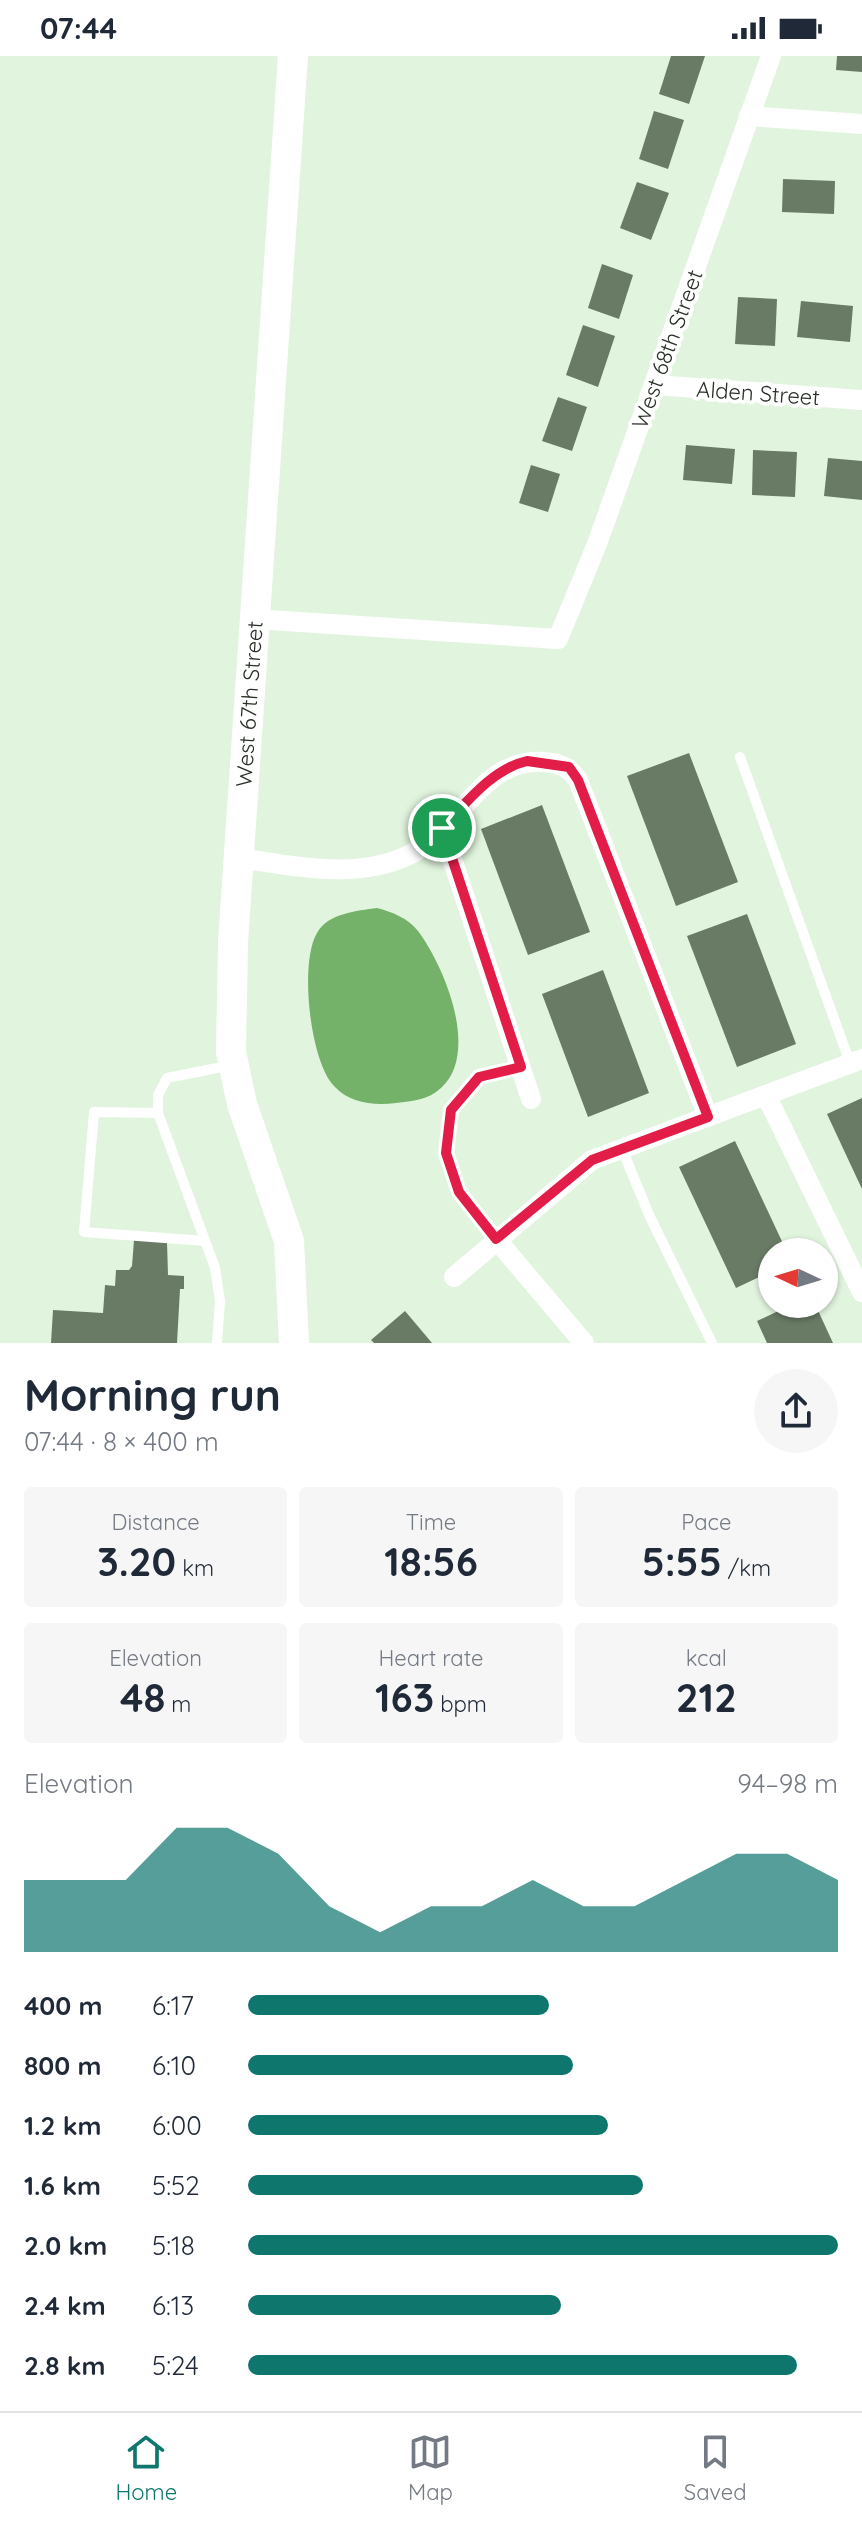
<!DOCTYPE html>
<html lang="en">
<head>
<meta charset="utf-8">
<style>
	body { margin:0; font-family:Quicksand,sans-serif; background:#f6f6f7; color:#1f2937; height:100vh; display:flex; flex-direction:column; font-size:30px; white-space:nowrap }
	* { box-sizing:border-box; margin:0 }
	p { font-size:26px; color:#747a83 }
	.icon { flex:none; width:44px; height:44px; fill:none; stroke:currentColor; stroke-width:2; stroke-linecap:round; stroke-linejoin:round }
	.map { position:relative; height:1287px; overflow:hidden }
	.sheet { display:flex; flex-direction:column; background:#fff; flex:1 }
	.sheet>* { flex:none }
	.needle { width:52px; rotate:274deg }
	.buttons { position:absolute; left:758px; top:1182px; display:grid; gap:16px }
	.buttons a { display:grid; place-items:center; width:80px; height:80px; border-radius:50%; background:#fff; box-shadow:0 2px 6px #0004; font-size:40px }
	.pin { position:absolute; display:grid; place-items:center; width:68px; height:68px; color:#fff; margin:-34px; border:4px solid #fff; border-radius:50%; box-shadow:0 2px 8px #0007 }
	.round { display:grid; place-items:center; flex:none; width:84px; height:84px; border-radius:42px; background:#f6f6f7 }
	.headline { display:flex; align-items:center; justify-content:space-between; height:136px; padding:0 24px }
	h1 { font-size:44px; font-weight:700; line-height:60px }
	.stats { display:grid; grid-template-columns:repeat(3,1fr); gap:12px; height:136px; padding:8px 24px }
	.stats div { display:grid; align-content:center; border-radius:8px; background:#f6f6f7; text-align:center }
	.stats b { font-size:40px; font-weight:700 }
	.stats small { font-size:22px; font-weight:400 }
	.stats p { font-size:22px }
	.chart { height:224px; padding:16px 24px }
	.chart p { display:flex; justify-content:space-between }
	.chart svg { width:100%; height:144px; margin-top:8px; fill:#0f766e; opacity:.7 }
	ul { padding:0 24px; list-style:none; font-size:26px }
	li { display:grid; grid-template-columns:128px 96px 1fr; align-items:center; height:60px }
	li i { height:20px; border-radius:10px; background:#0f766e }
	.status { display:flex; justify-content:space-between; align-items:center; height:56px; padding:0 40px; background:#fff; direction:ltr }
	.status svg { height:22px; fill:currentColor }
	.tabs { display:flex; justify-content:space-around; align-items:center; height:112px; border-top:2px solid #e0e1e3; background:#fff; font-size:22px; color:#747a83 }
	.tabs a { display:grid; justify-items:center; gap:4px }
	.tabs .on { color:#0f766e }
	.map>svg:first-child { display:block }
</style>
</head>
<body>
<div class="status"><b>07:44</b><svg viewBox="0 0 49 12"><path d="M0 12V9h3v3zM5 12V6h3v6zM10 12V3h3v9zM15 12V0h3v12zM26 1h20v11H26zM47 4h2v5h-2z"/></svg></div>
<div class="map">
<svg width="862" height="1287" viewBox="0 0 862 1287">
	<rect width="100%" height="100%" fill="#e1f5de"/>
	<!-- water -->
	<path fill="#74b269" d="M377,852C392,856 408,862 418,875C445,911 480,997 441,1032C428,1044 413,1045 396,1047C374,1050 349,1047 334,1030C310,1005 299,907 317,877C328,857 357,855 377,852Z"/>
	<!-- building -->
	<g fill="#697a65">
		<polygon points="671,0 705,0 689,48 659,38"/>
		<polygon points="837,0 862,0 862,16 836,14"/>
		<polygon points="654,55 684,64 668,113 639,103"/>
		<polygon points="783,123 835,125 834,158 782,156"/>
		<polygon points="637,126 669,137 651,184 620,172"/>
		<polygon points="602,208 633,219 619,263 588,252"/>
		<polygon points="738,241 777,243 775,290 735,288"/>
		<polygon points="801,245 853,250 850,286 797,281"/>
		<polygon points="583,269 615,280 598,331 566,319"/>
		<polygon points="558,341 587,351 572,395 542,385"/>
		<polygon points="686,389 735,393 732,428 683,424"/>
		<polygon points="753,394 797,396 795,441 752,439"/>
		<polygon points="828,402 862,405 862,444 824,440"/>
		<polygon points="531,409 560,418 548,456 519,447"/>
		<polygon points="689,697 738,826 676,850 627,720"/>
		<polygon points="542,749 590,876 528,899 481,773"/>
		<polygon points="747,858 796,988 737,1011 687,880"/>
		<polygon points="603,914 649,1037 588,1061 542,938"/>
		<polygon points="862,1042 862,1133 827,1058"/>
		<polygon points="735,1085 787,1196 772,1196 772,1215 736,1232 679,1111"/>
		<polygon points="134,1184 167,1186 168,1219 184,1220 184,1233 180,1233 177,1287 51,1287 53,1254 103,1257 105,1229 115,1230 116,1214 129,1214 132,1210"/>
		<polygon points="793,1248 815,1248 833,1287 767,1287 757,1265"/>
		<polygon points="405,1255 432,1287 374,1287 371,1284"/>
	</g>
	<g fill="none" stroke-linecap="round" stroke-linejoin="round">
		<!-- lane -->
		<g stroke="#fff" stroke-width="10">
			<polyline points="740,701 850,1007"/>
			<polyline points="158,1057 94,1056 84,1176 205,1185"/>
			<polyline points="622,1093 650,1161 712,1287"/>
			<polyline points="496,1183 459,1136 446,1097 451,1054 479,1021 521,1011"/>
			<polyline points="217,1287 220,1245 215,1212 158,1057 158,1039 167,1022 232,1009"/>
		</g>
		<!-- street -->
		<g stroke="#fff" stroke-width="20">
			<polyline points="749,60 862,68"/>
			<polyline points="655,329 862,344"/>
			<polyline points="254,563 558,583 597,488 771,0"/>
			<polyline points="442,772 531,1043"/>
			<path d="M239,802C294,810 354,824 407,800C459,777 479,702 543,706C560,707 569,711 578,724L708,1061"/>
			<polyline points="766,1039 862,1236"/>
			<polyline points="496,1183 584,1287"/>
			<polyline points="454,1221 592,1104 862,1003"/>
		</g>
		<!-- secondary -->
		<polyline stroke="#fff" stroke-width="30" points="293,0 233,886 231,996 242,1048 289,1185 294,1287"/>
	</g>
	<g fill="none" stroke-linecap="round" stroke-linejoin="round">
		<!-- route casing -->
		<g stroke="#fff" stroke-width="16">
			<path id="route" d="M527,705L569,711L578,724L708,1061L592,1104L496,1183L459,1136L446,1097L451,1054L479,1021L521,1011L442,772C466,747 492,713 527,705Z"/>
		</g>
		<!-- route -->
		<use href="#route" stroke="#e11d48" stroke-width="10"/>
	</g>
	<g text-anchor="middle" stroke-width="8" stroke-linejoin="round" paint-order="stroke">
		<!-- street labels -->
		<g font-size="22" fill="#282f26" stroke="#fff">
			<text transform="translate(667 293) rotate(-70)" y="8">West 68th Street</text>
			<text transform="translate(758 337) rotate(4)" y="8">Alden Street</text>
			<text transform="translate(249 648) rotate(-86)" y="8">West 67th Street</text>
		</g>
	</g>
</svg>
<div class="buttons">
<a><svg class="needle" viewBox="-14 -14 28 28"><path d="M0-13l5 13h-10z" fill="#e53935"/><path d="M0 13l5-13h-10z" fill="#747a83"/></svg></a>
</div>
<div class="pin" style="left:442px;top:772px;background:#1e9e55"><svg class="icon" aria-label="arrive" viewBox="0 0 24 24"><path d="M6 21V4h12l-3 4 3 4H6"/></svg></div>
</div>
<section class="sheet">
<div class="headline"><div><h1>Morning run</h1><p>07:44 · 8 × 400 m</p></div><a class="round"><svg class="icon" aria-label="share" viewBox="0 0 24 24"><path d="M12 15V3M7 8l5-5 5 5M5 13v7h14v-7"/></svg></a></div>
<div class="stats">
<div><p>Distance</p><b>3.20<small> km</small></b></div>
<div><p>Time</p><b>18:56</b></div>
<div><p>Pace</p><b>5:55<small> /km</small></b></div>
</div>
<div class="stats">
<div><p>Elevation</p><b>48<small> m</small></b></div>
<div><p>Heart rate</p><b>163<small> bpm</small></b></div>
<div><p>kcal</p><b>212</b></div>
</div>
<div class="chart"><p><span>Elevation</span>94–98 m</p>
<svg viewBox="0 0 160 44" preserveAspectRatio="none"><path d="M0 44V22L10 22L20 22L30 6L40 6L50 14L60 30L70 38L80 30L90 30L100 22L110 30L120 30L130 22L140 14L150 14L160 22V44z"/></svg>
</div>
<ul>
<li><b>400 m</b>6:17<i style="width:51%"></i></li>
<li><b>800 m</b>6:10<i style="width:55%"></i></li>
<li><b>1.2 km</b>6:00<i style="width:61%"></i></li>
<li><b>1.6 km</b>5:52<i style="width:67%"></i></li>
<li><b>2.0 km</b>5:18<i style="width:100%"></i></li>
<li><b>2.4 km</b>6:13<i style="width:53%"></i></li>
<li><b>2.8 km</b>5:24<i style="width:93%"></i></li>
</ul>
</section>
<nav class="tabs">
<a class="on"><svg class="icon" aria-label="home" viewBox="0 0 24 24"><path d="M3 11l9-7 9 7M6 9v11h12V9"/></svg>Home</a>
<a><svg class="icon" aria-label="map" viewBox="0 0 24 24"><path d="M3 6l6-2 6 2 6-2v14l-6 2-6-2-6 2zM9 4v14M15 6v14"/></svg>Map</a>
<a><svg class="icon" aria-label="saved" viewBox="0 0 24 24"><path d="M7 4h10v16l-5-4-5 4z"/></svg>Saved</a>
</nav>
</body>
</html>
